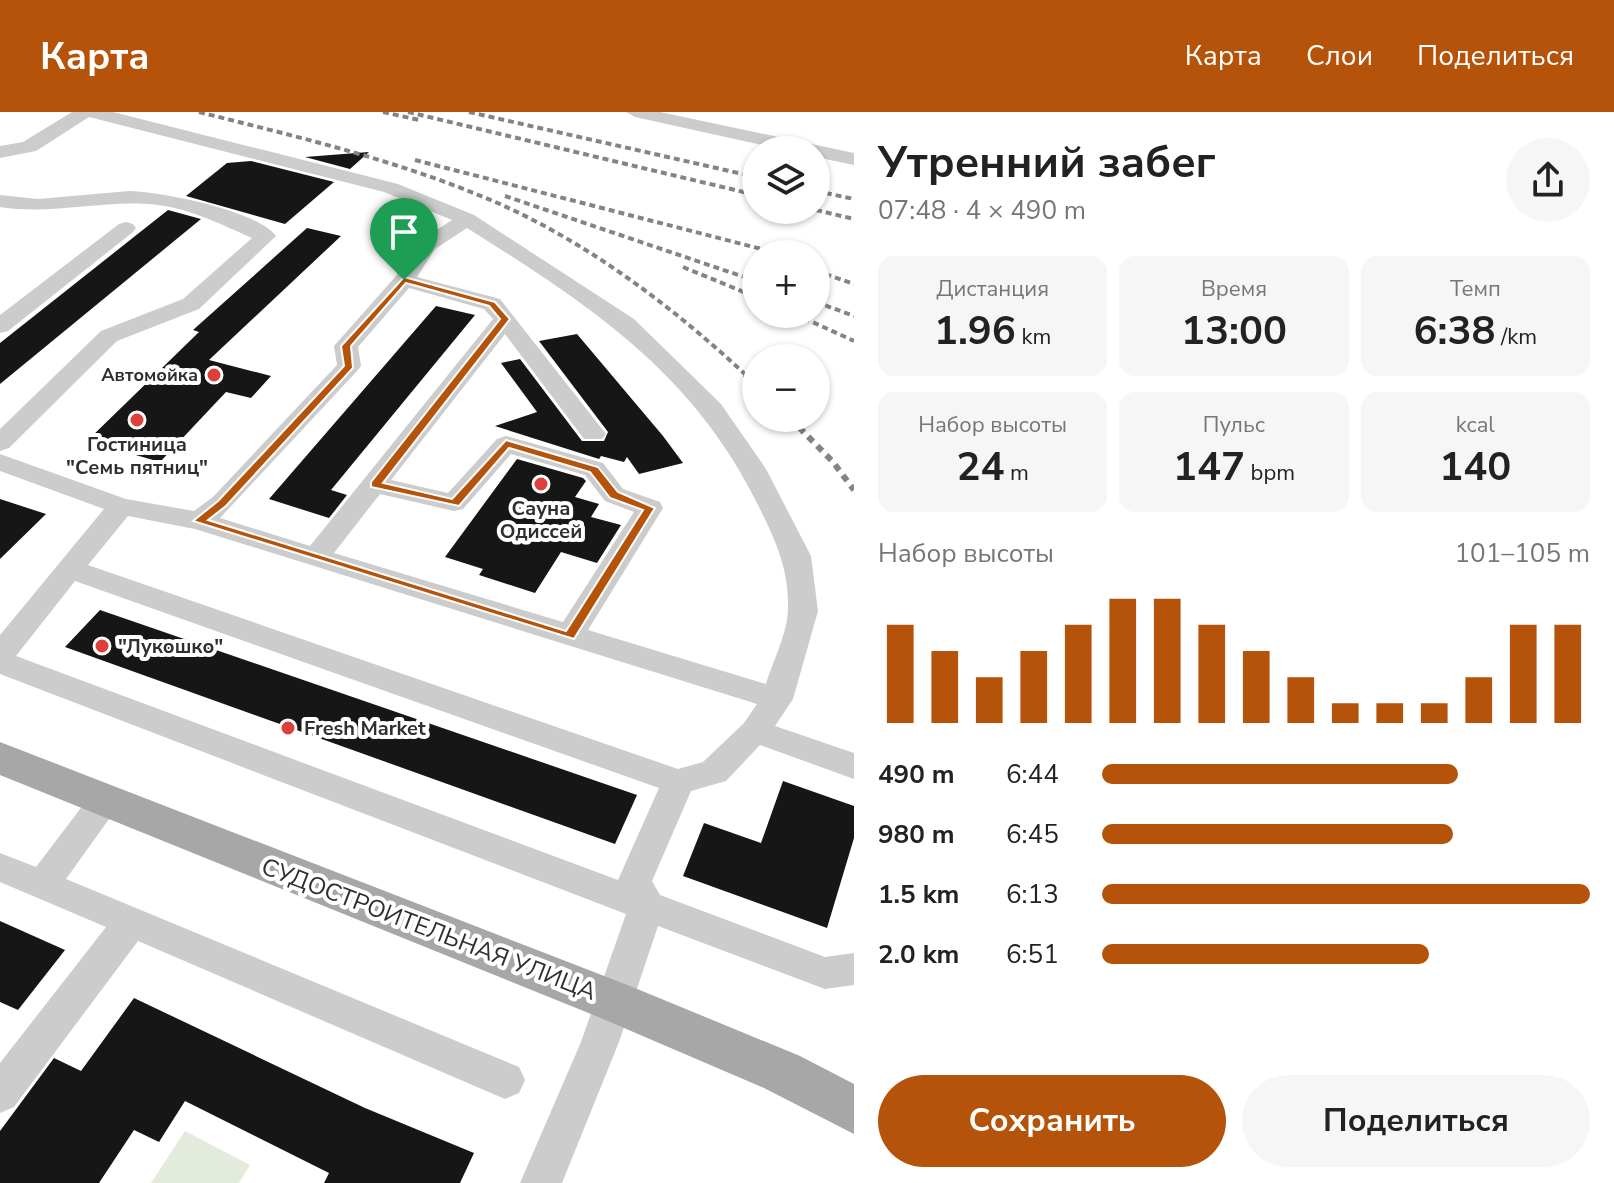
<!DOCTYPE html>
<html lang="ru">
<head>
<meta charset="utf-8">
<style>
	body { margin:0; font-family:"Nunito Sans",sans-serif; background:#f6f6f6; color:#222; height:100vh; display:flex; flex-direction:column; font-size:30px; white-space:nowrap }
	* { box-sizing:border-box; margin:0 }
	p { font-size:26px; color:#767676 }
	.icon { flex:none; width:44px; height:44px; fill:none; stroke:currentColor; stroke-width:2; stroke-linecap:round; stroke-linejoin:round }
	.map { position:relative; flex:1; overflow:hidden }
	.sheet { display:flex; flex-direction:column; background:#fff; width:760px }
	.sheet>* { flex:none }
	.buttons { position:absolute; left:742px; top:24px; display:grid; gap:16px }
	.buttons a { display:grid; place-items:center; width:88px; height:88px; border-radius:50%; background:#fff; box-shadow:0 2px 6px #0004; font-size:40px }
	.pin { position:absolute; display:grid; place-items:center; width:68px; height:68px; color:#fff; margin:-82px -34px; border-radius:50% 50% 50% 0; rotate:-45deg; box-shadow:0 0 8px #0007 }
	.pin .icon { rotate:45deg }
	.round { display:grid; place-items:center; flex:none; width:84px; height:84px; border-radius:42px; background:#f6f6f6 }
	.head { display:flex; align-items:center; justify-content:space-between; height:136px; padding:0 24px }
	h1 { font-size:44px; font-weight:700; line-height:60px }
	.stats { display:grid; grid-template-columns:repeat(3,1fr); gap:12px; height:136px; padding:8px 24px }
	.stats div { display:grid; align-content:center; border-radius:16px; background:#f6f6f6; text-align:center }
	.stats b { font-size:40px; font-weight:700 }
	.stats small { font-size:22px; font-weight:400 }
	.stats p { font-size:22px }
	.chart { height:224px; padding:16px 24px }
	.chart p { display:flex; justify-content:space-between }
	.chart svg { width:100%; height:144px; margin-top:8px; stroke:#b45309; stroke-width:6 }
	.button { display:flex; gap:16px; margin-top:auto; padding:16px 24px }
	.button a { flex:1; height:92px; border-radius:48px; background:#b45309; color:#fff; font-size:32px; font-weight:700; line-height:92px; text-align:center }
	.button a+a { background:#f6f6f6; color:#222 }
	ul { padding:0 24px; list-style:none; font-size:26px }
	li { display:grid; grid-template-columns:128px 96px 1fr; align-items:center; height:60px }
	li i { height:20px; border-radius:10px; background:#b45309 }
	header { display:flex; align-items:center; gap:48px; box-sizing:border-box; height:112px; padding:0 40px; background:#b45309; color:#fff }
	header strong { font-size:38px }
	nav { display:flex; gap:44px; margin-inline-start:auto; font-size:28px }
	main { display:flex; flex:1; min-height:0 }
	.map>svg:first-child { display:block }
</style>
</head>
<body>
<header>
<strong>Карта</strong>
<nav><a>Карта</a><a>Слои</a><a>Поделиться</a></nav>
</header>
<main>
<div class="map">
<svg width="854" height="1071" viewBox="0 0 854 1071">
	<rect width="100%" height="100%" fill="#fff"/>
	<!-- green -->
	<polygon fill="#e3ebdd" points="185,1019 250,1053 239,1071 151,1071"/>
	<!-- building -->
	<g fill="#161616">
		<polygon points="369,40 350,57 305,45"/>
		<polygon points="251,49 334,70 285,112 186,84 227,51"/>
		<polygon points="168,98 201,107 0,272 0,231"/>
		<polygon points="307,116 341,124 209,248 271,264 251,286 226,280 160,350 87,329 199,220 193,218"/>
		<polygon points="436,194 475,203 331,378 347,383 329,406 269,387"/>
		<polygon points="577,222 663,324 683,351 639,362 627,345 624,350 601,344 599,347 495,314 537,300 501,251 520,247 582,329 604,329 608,320 539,229"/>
		<polygon points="517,347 583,366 586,369 575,385 599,392 591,405 621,413 597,451 561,440 535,481 479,463 483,457 445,445"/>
		<polygon points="0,387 46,402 0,447"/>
		<polygon points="100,498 637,683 615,732 65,535"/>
		<polygon points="783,669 854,694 854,726 827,816 683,764 704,711 761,731"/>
		<polygon points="0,809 65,838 18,898 0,890"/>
		<polygon points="134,886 365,996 474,1041 460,1071 324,1071 329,1061 185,989 159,1030 134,1018 99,1071 0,1071 0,1019 54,946 81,959"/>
	</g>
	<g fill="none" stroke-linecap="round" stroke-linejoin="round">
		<!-- minor -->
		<g fill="#ccc" fill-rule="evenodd">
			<path d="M72,0H113L398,72L474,103L634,207L721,292L766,357L811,444L818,499L793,587L775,614L854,641V667L760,633L726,669L691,679L652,769L660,783L825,845L854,841V873L825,877L658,814L619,930L562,1071H520L581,930L626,802L0,562V523L104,397L0,359V342L126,387L194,399L213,385L337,253L334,234L396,164L420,129L452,108L384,80L89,5L36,39L0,46V34L23,30ZM467,116C589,193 692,259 758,393C775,427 789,457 788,496C788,520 773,549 766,572L588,518L663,396L660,390L623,377L603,351L506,324L497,327L448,381L391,368L505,222L584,327H602L606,322L500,187L417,165L435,137ZM409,176L484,197L493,207L310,434L220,406L357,259L361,254L358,235ZM511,342L585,363L605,389L634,400L563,510L334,441L380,382L454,399L463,397ZM128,404L195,417L757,592L744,611L703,650L678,657L88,453ZM75,469L659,676L618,768L16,544Z"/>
			<polygon points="626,0 660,0 854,41 854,53 816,45 816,38 785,38 635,5"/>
			<path d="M129,79C162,80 256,98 276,124L199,197L117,229L9,336L0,339V317L101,219L183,187L252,126C218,111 185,94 147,92C97,89 50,103 0,95V83L38,87Z"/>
			<polygon points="126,110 133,112 136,116 133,120 8,219 0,221 0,203 119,112"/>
			<polygon points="105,676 117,680 122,689 66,767 519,955 525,968 519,981 505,987 491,981 138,829 14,995 0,1001 0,951 106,815 0,770 0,741 36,755 93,680"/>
		</g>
		<!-- major -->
		<polygon fill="#a7a7a7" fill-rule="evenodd" points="0,630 630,874 800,944 854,972 854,1022 764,976 596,904 0,663"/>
		<!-- rail-far1 -->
		<g stroke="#848484" stroke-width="4" stroke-dasharray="6 4" stroke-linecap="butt">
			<path d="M199,0C302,26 405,50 502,93C593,134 675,197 747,264"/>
			<polyline points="383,0 419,8"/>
			<polyline points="408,0 756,83"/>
			<polyline points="469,0 756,65"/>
			<polyline points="415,48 781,142"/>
			<polyline points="816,79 854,87"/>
			<polyline points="505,84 756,169"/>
			<polyline points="816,98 854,107"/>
			<polyline points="683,155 756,185"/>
			<polyline points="816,159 854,172"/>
			<polyline points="816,190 854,204"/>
			<polyline points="795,202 854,229"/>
		</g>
		<!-- rail -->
		<g stroke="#848484" stroke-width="6" stroke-dasharray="7 6" stroke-linecap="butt">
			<polyline points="745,262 756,272"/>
			<polyline points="790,306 833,350 854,378"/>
		</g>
	</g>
	<!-- route -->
	<path fill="#b45309" stroke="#fff" stroke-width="2" fill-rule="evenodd" d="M404,165L495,190L510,207L383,371L452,387L506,328L598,355L618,380L655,396L574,527L193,409L218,389L344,254L341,234ZM406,171L489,194L500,207L371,370V375L459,394L509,336L590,360L610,386L643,398L566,519L208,408L226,394L353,256L351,234Z"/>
	<!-- markers -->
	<g fill="#dd403a" stroke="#fff" stroke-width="3">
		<circle cx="214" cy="263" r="8"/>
		<circle cx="137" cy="308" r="8"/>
		<circle cx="541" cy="372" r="8"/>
		<circle cx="102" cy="534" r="8"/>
		<circle cx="288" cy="616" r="8"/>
	</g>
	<g text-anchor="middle" stroke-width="8" stroke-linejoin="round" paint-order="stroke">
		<!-- far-poi labels -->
		<g font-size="18" font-weight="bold" fill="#2f2f2f" stroke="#fff" text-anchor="end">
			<text x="198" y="269">Автомойка</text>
		</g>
		<!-- poi labels -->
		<g font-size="20" font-weight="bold" fill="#2f2f2f" stroke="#fff">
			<text x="137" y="339">Гостиница<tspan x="137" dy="23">"Семь пятниц"</tspan></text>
			<text x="541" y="403">Сауна<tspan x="541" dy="23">Одиссей</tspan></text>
			<text x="118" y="541" text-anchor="start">"Лукошко"</text>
			<text x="304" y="623" text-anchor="start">Fresh Market</text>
		</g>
		<!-- near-street labels -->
		<g font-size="24" fill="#2f2f2f" stroke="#fff">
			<text transform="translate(429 817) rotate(21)" y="8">СУДОСТРОИТЕЛЬНАЯ УЛИЦА</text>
		</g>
	</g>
</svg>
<div class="buttons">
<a><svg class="icon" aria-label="layers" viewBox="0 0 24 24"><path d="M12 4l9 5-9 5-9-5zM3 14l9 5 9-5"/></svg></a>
<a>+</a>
<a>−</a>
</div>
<div class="pin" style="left:404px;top:168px;background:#1e9e55"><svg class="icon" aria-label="arrive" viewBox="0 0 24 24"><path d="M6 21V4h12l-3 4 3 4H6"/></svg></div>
</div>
<section class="sheet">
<div class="head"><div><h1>Утренний забег</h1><p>07:48 · 4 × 490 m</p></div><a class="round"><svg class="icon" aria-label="share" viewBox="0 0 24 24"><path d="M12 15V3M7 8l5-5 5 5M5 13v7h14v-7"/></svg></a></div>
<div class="stats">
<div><p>Дистанция</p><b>1.96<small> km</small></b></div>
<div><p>Время</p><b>13:00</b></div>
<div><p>Темп</p><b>6:38<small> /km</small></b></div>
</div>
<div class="stats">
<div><p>Набор высоты</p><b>24<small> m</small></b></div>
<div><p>Пульс</p><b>147<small> bpm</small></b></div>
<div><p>kcal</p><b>140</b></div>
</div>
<div class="chart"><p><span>Набор высоты</span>101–105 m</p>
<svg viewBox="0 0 160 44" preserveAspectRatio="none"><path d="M5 44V14M15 44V22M25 44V30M35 44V22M45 44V14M55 44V6M65 44V6M75 44V14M85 44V22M95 44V30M105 44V38M115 44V38M125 44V38M135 44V30M145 44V14M155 44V14"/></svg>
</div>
<ul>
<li><b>490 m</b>6:44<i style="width:73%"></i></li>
<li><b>980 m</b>6:45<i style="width:72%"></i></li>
<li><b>1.5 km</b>6:13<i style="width:100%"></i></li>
<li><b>2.0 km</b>6:51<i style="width:67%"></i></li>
</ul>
<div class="button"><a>Сохранить</a><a>Поделиться</a></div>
</section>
</main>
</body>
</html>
